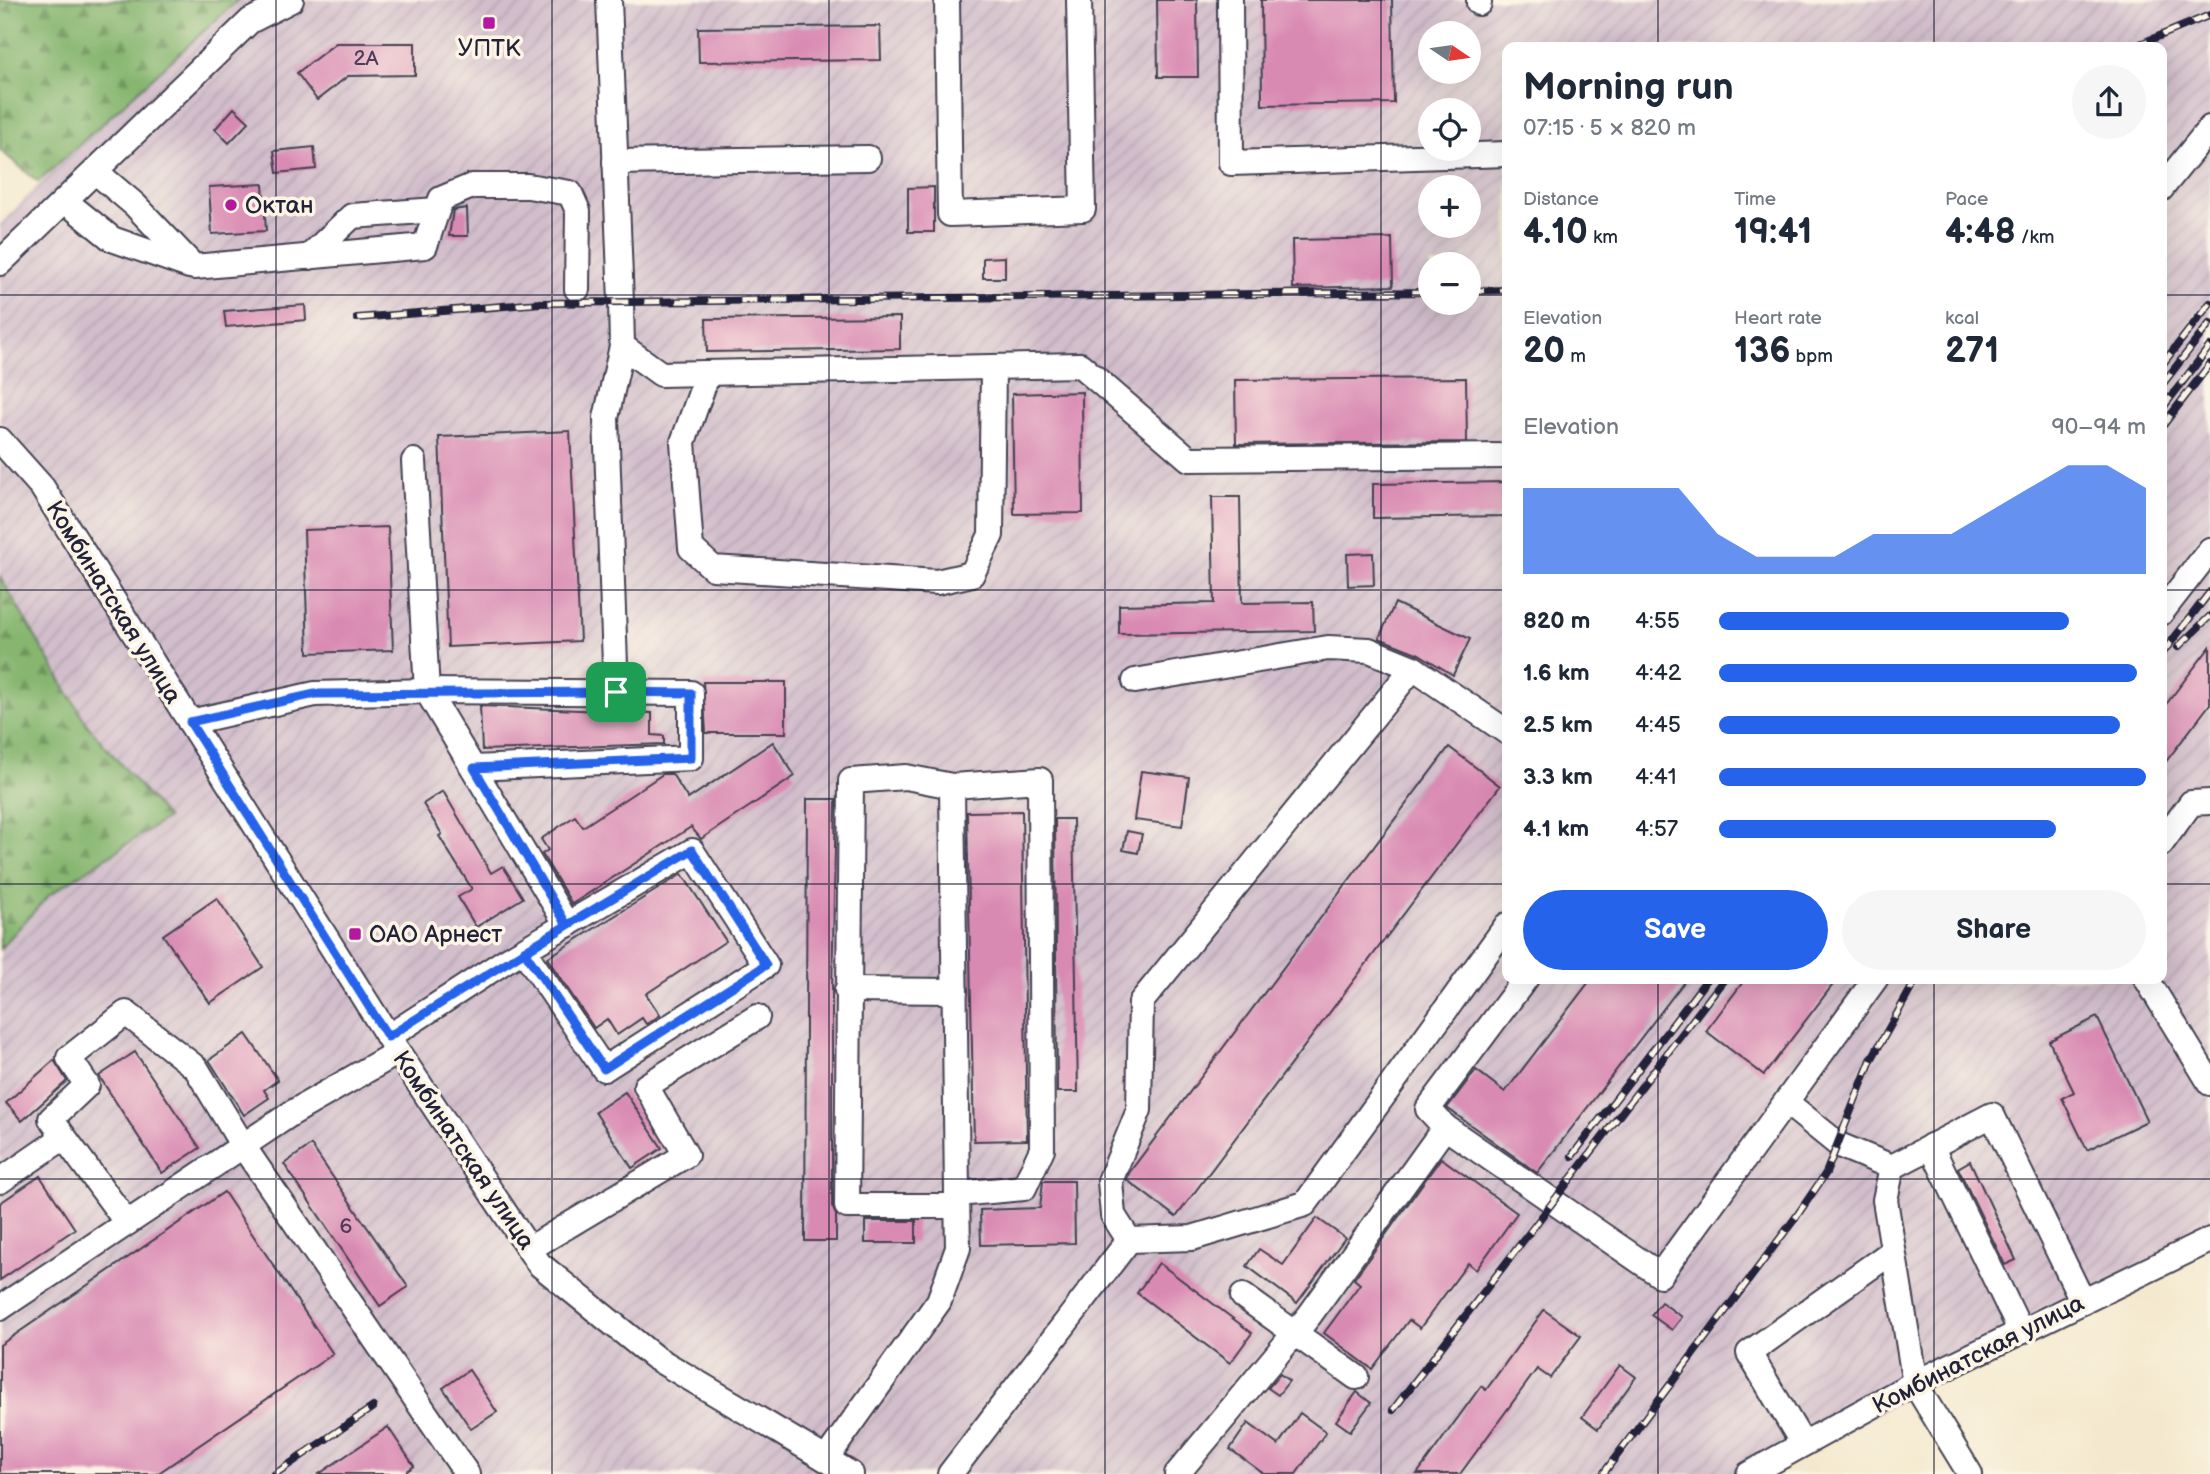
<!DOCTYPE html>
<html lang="en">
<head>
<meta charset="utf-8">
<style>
	body { margin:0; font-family:"Balsamiq Sans",sans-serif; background:#f6f6f7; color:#1f2937; height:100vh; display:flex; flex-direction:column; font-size:26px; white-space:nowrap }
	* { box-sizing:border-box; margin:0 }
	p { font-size:23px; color:#747a83 }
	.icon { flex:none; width:38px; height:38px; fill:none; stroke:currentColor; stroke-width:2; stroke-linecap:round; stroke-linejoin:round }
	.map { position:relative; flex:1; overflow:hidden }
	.panel { position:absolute; left:1502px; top:42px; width:665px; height:942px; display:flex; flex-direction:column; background:#fff; border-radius:14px; box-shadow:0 7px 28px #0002 }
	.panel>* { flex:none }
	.needle { width:46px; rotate:103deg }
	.fabs { position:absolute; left:1418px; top:21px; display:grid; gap:14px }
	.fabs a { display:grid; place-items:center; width:63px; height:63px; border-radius:50%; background:#fff; box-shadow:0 7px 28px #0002; font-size:35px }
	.pin { position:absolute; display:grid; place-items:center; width:60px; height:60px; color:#fff; margin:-30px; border-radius:14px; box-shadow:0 4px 10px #0006 }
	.round { display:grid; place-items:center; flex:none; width:74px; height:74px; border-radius:37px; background:#f6f6f7 }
	.overview { display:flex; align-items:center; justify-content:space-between; height:119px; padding:0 21px }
	h1 { font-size:38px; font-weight:700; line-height:52px }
	.stats { display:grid; grid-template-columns:repeat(3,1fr); gap:10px; height:119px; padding:7px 21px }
	.stats div { display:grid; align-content:center }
	.stats b { font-size:35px; font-weight:700 }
	.stats small { font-size:19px; font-weight:400 }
	.stats p { font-size:19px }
	.chart { height:196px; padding:14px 21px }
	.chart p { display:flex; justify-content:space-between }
	.chart svg { width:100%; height:126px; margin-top:7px; fill:#2563eb; opacity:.7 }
	.button { display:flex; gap:14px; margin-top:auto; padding:14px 21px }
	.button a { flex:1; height:80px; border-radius:42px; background:#2563eb; color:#fff; font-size:28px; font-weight:700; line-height:80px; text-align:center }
	.button a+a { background:#f6f6f7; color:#1f2937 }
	ul { padding:0 21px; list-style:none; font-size:23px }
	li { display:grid; grid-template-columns:112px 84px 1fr; align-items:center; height:52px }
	li i { height:18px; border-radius:9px; background:#2563eb }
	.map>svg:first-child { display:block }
</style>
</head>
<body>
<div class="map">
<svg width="2210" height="1474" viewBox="0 0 2210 1474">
	<defs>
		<pattern id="industrial-furrows" width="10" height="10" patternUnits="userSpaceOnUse" patternTransform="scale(1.75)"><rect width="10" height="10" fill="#d1bdcb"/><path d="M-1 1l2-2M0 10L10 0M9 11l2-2" fill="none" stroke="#b3a2af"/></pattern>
		<pattern id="forest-firs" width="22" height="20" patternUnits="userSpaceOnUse" patternTransform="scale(1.75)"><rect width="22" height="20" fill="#86b66f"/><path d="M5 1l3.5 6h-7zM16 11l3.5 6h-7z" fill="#6d945c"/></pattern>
	</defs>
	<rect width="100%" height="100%" fill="#fcf5e5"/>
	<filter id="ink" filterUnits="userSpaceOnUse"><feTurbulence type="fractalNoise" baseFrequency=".0143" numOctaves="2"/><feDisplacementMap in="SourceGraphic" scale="14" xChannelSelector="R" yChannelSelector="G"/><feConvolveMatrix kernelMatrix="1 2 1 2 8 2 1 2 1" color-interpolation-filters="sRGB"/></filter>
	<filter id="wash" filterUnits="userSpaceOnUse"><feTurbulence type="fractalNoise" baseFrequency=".00686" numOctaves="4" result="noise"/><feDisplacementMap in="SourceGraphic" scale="28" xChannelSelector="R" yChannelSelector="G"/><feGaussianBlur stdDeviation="1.57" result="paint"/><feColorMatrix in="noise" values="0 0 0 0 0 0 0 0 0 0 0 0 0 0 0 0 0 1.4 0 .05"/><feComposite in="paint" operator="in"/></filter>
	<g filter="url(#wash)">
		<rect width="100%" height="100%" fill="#f4e9ce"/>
		<!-- industrial -->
		<path fill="url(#industrial-furrows)" fill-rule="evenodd" d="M235,0H2210V1233L1766,1474H0V949L49,895L167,818L88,726L0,577V224L117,104ZM1430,33H1468V72H1430ZM1507,47H2161V978H1507ZM1430,110H1468V149H1430ZM1430,187H1468V226H1430ZM1430,264H1468V303H1430Z"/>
		<!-- forest -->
		<g fill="url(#forest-firs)" stroke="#546c55" stroke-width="2">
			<polygon points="0,0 238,0 38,182 0,150"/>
			<polygon points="0,577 88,726 167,818 49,895 0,949"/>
		</g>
		<g id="blocks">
			<!-- building -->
			<g fill="#d98ab3">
				<polygon points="1157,0 1197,0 1198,77 1158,77"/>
				<polygon points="1261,0 1392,0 1394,103 1262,105"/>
				<polygon points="880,26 881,60 699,62 698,28"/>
				<polygon points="336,43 415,43 415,75 348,76 317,100 297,73"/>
				<polygon points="234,108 249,122 229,143 215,129"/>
				<polygon points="314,147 316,169 277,173 274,151"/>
				<polygon points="263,184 266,231 212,234 209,187"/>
				<polygon points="934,187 934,232 908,232 908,188"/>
				<polygon points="467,208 468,236 449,236 453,210"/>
				<polygon points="1392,238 1393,286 1293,288 1292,240"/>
				<polygon points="1005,257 1005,278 983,278 983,258"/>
				<polygon points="305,305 306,320 226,327 224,311"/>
				<polygon points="900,317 900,349 707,352 706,319"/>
				<polygon points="1466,378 1467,442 1236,444 1235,380"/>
				<polygon points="1082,392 1083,513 1014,514 1012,394"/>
				<polygon points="570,431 580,641 448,647 439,437"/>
				<polygon points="1507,482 1507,516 1373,518 1373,484"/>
				<polygon points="1212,497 1240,497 1242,603 1313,602 1314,631 1119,634 1119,605 1214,603"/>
				<polygon points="388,527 393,650 308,653 304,530"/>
				<polygon points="1373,553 1374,585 1348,586 1347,554"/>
				<polygon points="1395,603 1470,639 1453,675 1419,654 1379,638"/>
				<polygon points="2210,647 2210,704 2161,768 2161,711"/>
				<polygon points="703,682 786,682 786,733 706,733"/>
				<polygon points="480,706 652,713 652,735 664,736 664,744 482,750"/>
				<polygon points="773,742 795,776 701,839 691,827 572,904 542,854 548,850 541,839 575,816 583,827 663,774 672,774 688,799"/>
				<polygon points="1449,747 1500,786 1176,1217 1127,1180 1129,1173"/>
				<polygon points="1141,771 1189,777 1182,826 1134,820"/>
				<polygon points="443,791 491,873 503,866 523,898 476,927 458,897 472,889 439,836 442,834 423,804"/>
				<polygon points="807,799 836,799 832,991 832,1206 836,1215 836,1241 805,1241"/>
				<polygon points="1022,811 1027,1140 974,1141 967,812"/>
				<polygon points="1055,819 1073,819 1078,1092 1057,1092"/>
				<polygon points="1127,831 1142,834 1138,853 1123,850"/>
				<polygon points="682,874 726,941 646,994 660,1015 653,1020 646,1024 642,1018 617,1035 607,1019 594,1028 547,958"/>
				<polygon points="217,898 263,967 210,1003 163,935"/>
				<polygon points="1592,978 1687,978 1537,1173 1447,1108 1476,1070 1505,1092"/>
				<polygon points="1746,978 1838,978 1764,1075 1706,1031"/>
				<polygon points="2097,1017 2147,1121 2087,1150 2062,1098 2074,1092 2049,1041"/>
				<polygon points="246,1034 278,1080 264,1090 269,1098 244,1115 209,1060"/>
				<polygon points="135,1052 200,1148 162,1173 99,1076"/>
				<polygon points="54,1060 67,1081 22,1121 6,1103"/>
				<polygon points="625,1092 662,1148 632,1168 595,1112"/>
				<polygon points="311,1145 408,1287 380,1306 284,1164"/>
				<polygon points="1441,1158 1517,1213 1476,1270 1468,1263 1420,1328 1409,1320 1372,1369 1324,1333 1360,1284 1354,1279"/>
				<polygon points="1970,1161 2016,1260 2005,1265 1958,1168"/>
				<polygon points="40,1176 75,1229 0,1280 0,1203"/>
				<polygon points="1043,1181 1074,1181 1075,1243 981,1245 980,1210 1040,1208"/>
				<polygon points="224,1192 333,1354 157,1474 0,1474 0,1345"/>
				<polygon points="1317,1218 1345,1238 1297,1303 1247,1266 1259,1249 1283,1265"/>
				<rect x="865" y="1221" width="51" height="22"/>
				<polygon points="1159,1263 1252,1333 1230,1363 1137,1293"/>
				<polygon points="1661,1302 1682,1317 1672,1330 1651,1315"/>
				<polygon points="1544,1310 1581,1336 1550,1378 1537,1369 1460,1474 1417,1474 1481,1386 1486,1390"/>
				<polygon points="1620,1365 1636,1377 1598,1429 1582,1417"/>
				<polygon points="469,1370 497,1412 471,1429 443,1388"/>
				<polygon points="1280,1374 1289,1381 1278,1395 1268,1388"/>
				<polygon points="1357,1392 1371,1403 1350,1431 1336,1421"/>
				<polygon points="1300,1413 1326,1432 1296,1474 1264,1474 1230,1449 1248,1423 1278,1445"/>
				<polygon points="388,1427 414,1466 403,1474 319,1474"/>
			</g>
		</g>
	</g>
	<g filter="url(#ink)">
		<use href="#blocks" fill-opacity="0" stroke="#424051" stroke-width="2"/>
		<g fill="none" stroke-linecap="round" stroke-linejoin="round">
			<!-- minor casing -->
			<g stroke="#424051" stroke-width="28">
				<g id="minor">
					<polyline points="609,0 621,302 622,346 606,418 616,692"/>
					<polyline points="947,0 950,214 1083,209 1079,0"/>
					<polyline points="1230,0 1231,163 1507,154"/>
					<polyline points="1479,0 1479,3"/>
					<polyline points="615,162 868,158"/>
					<polyline points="96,172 135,205 194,267 425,246 441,199 472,186 528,186 570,193 578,211 577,289"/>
					<polyline points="2161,189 2210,128"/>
					<polyline points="65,201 112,239 189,266"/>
					<polyline points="309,257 352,216 437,210"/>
					<polyline points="0,263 250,21 291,0"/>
					<polyline points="622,346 661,374 1080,365 1189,459 1507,456"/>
					<polyline points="708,373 683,442 691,548 713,568 937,582 972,574 991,535 993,368"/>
					<polyline points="0,440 42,487 398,1052 539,1264 654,1357 851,1474"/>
					<polyline points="414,461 427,691 567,925"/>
					<polyline points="2161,613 2210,550"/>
					<polyline points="1135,681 1328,648 1369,650 1413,668 1507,732"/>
					<polyline points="190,722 315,694 427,691 691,693 691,758 474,768"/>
					<polyline points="952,786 906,777 851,781 847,1206 957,1206"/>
					<polyline points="2161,844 2191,803 2210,802"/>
					<polyline points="2146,978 2210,1083"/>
					<polyline points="847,990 955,991"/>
					<polyline points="388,1037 505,961 692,851 766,965 604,1069 524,951"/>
					<polyline points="1786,1102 1839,1145 1892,1167 1992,1115 2083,1302"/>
					<polyline points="1445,1127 1428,1109 1526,978"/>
					<polyline points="1931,1146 2021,1332"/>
					<polyline points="1892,1167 1885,1200 1915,1384 1970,1474"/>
					<polyline points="0,1181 64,1137"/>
					<polyline points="127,1223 51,1119 87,1085 69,1058 126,1013 196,1068 243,1146 467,1474"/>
					<polyline points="1129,1240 1113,1215 1110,1181 1139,1110 1141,1002 1413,668"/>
					<polyline points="1129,1240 1192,1238 1305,1204 1507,925"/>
					<polyline points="529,1249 686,1155 646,1086 757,1017"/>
					<polyline points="1243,1296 1356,1377"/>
					<polyline points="0,1308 292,1113 398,1052"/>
					<polyline points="1803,1444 1749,1353 1893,1251"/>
					<polyline points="826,1459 939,1301 958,1248 957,1194 952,786 1040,780 1042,1149 1024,1188 957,1194"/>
					<polyline points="950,1474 1129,1240"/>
					<polyline points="1177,1474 1309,1316 1445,1127 1660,1275 1876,978"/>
					<polyline points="1749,1474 1907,1387 2210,1240"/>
				</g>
			</g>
			<!-- minor -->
			<use href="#minor" stroke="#fff" stroke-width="24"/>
			<!-- rail casing -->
			<g stroke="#22223b" stroke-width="8">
				<g id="rail">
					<polyline points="2133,47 2210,15"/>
					<polyline points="1468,291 1507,290"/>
					<polyline points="357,318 541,303 1430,292"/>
					<polyline points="2161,366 2210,303"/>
					<polyline points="2161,386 2210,323"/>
					<polyline points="2161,410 2210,346"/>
					<polyline points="2161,428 2210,364"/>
					<polyline points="2178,647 2210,616"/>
					<polyline points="2161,655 2210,592"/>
					<polyline points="1572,1156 1708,978"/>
					<polyline points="1393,1410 1725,978"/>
					<polyline points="275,1474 373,1407"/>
					<polyline points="1603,1474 1796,1217 1826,1173 1871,1060 1917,978"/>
				</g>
			</g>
			<!-- rail -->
			<use href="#rail" stroke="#fcf5e5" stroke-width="5" stroke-dasharray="16" stroke-linecap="butt"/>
		</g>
	</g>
	<g fill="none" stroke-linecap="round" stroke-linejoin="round" filter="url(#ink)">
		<!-- route casing -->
		<g stroke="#fff" stroke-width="14">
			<path id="route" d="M616,692L315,694L190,722L388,1037C488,972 590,912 692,850L766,965L604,1069L524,951L567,925L474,768L691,758V693L616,692"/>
		</g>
		<!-- route -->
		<use href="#route" stroke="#2563eb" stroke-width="9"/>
	</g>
	<!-- grid -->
	<path fill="none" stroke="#22223b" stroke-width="2" stroke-opacity="0.55" d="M276,0V1474M552,0V1474M829,0V1474M1105,0V1474M1381,0V1474M1658,0V47M1934,0V47M0,295H1430M1468,295H1507M2161,295H2210M0,590H1507M2161,590H2210M0,884H1507M2161,884H2210M1658,978V1474M1934,978V1474M0,1179H2210"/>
	<!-- markers -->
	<g fill="#b5179e" stroke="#fcf5e5" stroke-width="2.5">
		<rect x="482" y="16" width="14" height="14" rx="3.5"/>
		<circle cx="231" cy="205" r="7"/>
		<rect x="348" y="927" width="14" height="14" rx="3.5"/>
	</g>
	<g text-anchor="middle" stroke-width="7" stroke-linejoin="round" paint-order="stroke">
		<!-- number labels -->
		<g font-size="21" fill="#503c59">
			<text x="366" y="65">2А</text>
			<text x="346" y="1233">6</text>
		</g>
		<!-- poi labels -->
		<g font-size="24" fill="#22223b" stroke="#fcf5e5" text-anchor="start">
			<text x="489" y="56" text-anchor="middle">УПТК</text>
			<text x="245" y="213">Октан</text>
			<text x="369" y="942">ОАО Арнест</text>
		</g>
		<!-- street labels -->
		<g font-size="24" fill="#22223b" stroke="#fcf5e5">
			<text transform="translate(114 602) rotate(58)" y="8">Комбинатская улица</text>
			<text transform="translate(464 1150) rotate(56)" y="8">Комбинатская улица</text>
			<text transform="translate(1978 1354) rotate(-27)" y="8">Комбинатская улица</text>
		</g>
	</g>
</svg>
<div class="fabs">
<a><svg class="needle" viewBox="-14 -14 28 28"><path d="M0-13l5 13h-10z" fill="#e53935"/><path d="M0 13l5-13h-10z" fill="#747a83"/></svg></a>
<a><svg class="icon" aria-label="locate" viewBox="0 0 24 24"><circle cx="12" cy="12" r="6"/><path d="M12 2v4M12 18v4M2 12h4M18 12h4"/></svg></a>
<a>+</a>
<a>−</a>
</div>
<div class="pin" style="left:616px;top:692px;background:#1e9e55"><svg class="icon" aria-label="arrive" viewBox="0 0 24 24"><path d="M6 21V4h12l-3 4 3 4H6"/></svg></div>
<section class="panel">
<div class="overview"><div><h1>Morning run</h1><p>07:15 · 5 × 820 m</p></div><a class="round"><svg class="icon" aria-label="share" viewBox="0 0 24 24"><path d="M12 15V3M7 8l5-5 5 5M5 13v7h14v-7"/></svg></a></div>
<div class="stats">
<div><p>Distance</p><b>4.10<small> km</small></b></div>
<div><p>Time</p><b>19:41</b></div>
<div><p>Pace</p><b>4:48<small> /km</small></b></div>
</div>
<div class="stats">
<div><p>Elevation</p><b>20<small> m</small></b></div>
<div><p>Heart rate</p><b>136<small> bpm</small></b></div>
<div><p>kcal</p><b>271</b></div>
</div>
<div class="chart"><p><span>Elevation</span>90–94 m</p>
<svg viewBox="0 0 160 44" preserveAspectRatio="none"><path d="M0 44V14L10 14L20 14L30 14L40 14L50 30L60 38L70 38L80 38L90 30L100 30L110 30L120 22L130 14L140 6L150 6L160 14V44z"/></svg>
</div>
<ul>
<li><b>820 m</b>4:55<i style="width:82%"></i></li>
<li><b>1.6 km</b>4:42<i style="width:98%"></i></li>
<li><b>2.5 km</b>4:45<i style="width:94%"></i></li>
<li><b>3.3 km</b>4:41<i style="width:100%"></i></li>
<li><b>4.1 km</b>4:57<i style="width:79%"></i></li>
</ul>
<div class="button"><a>Save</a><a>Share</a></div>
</section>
</div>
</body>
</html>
